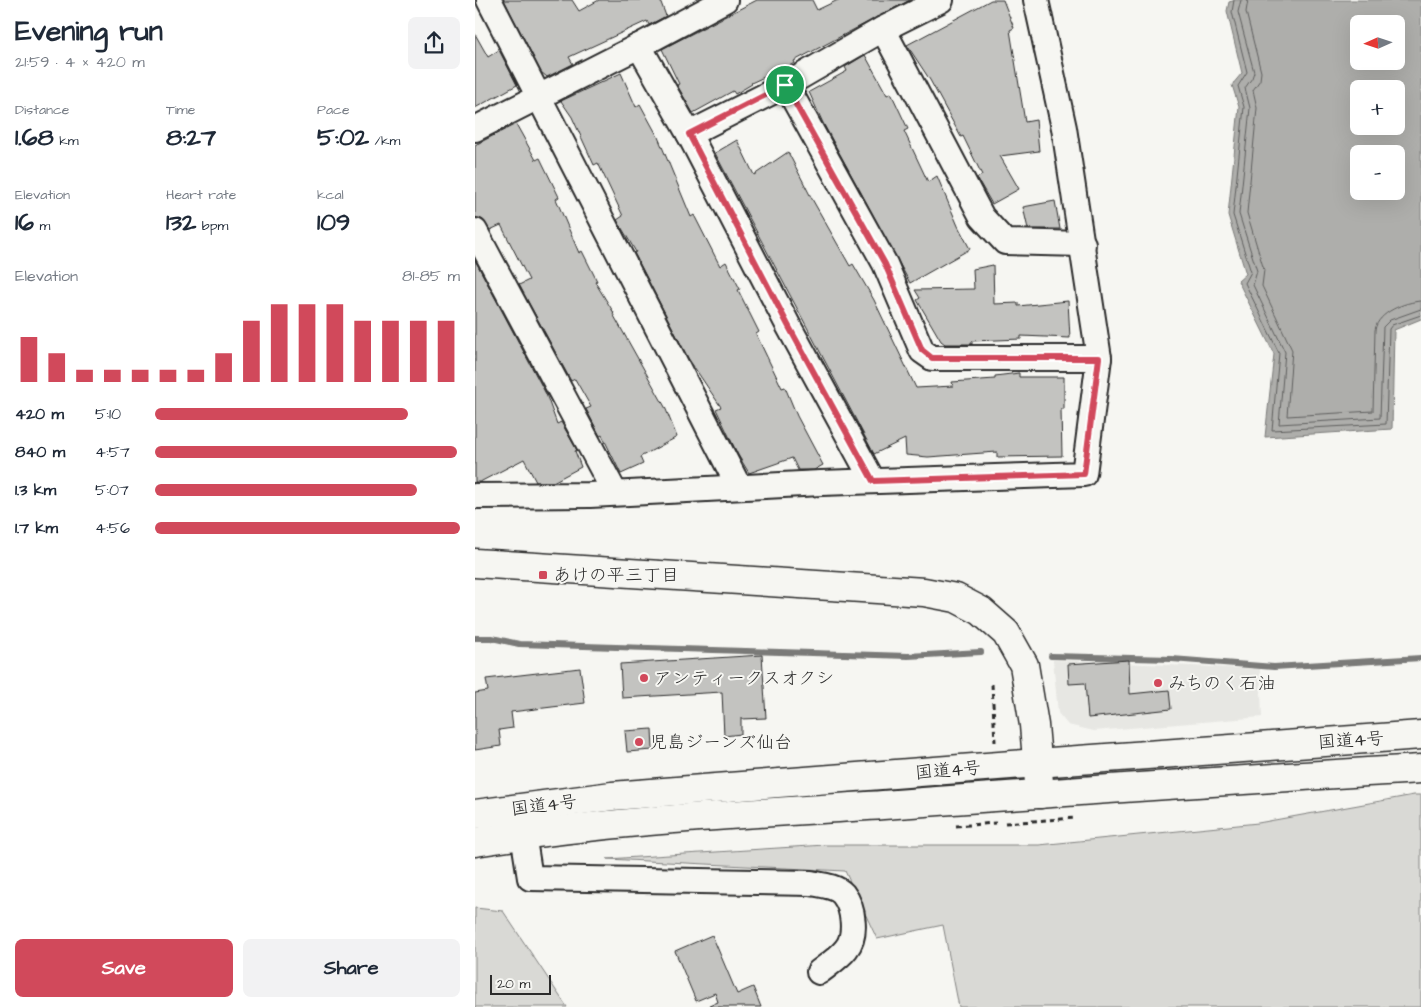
<!DOCTYPE html>
<html lang="en">
<head>
<meta charset="utf-8">
<style>
	body { margin:0; font-family:"Architects Daughter","Klee One",sans-serif; background:#f2f2f3; color:#1f2937; height:100vh; display:flex; flex-direction:column; font-size:19px; white-space:nowrap }
	* { box-sizing:border-box; margin:0 }
	p { font-size:16px; color:#747a83 }
	.icon { flex:none; width:28px; height:28px; fill:none; stroke:currentColor; stroke-width:2; stroke-linecap:round; stroke-linejoin:round }
	.map { position:relative; flex:1; overflow:hidden }
	.sheet { display:flex; flex-direction:column; background:#fff; width:475px }
	.sheet>* { flex:none }
	.needle { width:32px; rotate:267deg }
	.tools { position:absolute; left:875px; top:15px; display:grid; gap:10px }
	.tools a { display:grid; place-items:center; width:55px; height:55px; border-radius:8px; background:#fff; box-shadow:0 5px 20px #0002; font-size:25px }
	.scale { position:absolute; left:15px; bottom:12px; width:61px; box-sizing:border-box; padding-left:5px; border:2px solid #2b2b2b; border-top:0; font-size:14px; line-height:18px; white-space:nowrap; color:#2b2b2b; -webkit-text-stroke:4px #f6f6f2; paint-order:stroke }
	.pin { position:absolute; display:grid; place-items:center; width:42px; height:42px; color:#fff; margin:-21px; border:2px solid #fff; border-radius:50%; box-shadow:0 1px 5px #0007 }
	.round { display:grid; place-items:center; flex:none; width:52px; height:52px; border-radius:8px; background:#f2f2f3 }
	.headline { display:flex; align-items:center; justify-content:space-between; height:85px; padding:0 15px }
	h1 { font-size:28px; font-weight:700; line-height:38px }
	.stats { display:grid; grid-template-columns:repeat(3,1fr); gap:8px; height:85px; padding:5px 15px }
	.stats div { display:grid; align-content:center }
	.stats b { font-size:25px; font-weight:700 }
	.stats small { font-size:14px; font-weight:400 }
	.stats p { font-size:14px }
	.chart { height:140px; padding:10px 15px }
	.chart p { display:flex; justify-content:space-between }
	.chart svg { width:100%; height:90px; margin-top:5px; stroke:#d1495b; stroke-width:6 }
	.button { display:flex; gap:10px; margin-top:auto; padding:10px 15px }
	.button a { flex:1; height:58px; border-radius:8px; background:#d1495b; color:#fff; font-size:20px; font-weight:700; line-height:58px; text-align:center }
	.button a+a { background:#f2f2f3; color:#1f2937 }
	ul { padding:0 15px; list-style:none; font-size:16px }
	li { display:grid; grid-template-columns:80px 60px 1fr; align-items:center; height:38px }
	li i { height:12px; border-radius:6px; background:#d1495b }
	main { display:flex; flex:1; min-height:0 }
	.map>svg:first-child { display:block }
</style>
</head>
<body>
<main>
<section class="sheet">
<div class="headline"><div><h1>Evening run</h1><p>21:59 · 4 × 420 m</p></div><a class="round"><svg class="icon" aria-label="share" viewBox="0 0 24 24"><path d="M12 15V3M7 8l5-5 5 5M5 13v7h14v-7"/></svg></a></div>
<div class="stats">
<div><p>Distance</p><b>1.68<small> km</small></b></div>
<div><p>Time</p><b>8:27</b></div>
<div><p>Pace</p><b>5:02<small> /km</small></b></div>
</div>
<div class="stats">
<div><p>Elevation</p><b>16<small> m</small></b></div>
<div><p>Heart rate</p><b>132<small> bpm</small></b></div>
<div><p>kcal</p><b>109</b></div>
</div>
<div class="chart"><p><span>Elevation</span>81–85 m</p>
<svg viewBox="0 0 160 44" preserveAspectRatio="none"><path d="M5 44V22M15 44V30M25 44V38M35 44V38M45 44V38M55 44V38M65 44V38M75 44V30M85 44V14M95 44V6M105 44V6M115 44V6M125 44V14M135 44V14M145 44V14M155 44V14"/></svg>
</div>
<ul>
<li><b>420 m</b>5:10<i style="width:83%"></i></li>
<li><b>840 m</b>4:57<i style="width:99%"></i></li>
<li><b>1.3 km</b>5:07<i style="width:86%"></i></li>
<li><b>1.7 km</b>4:56<i style="width:100%"></i></li>
</ul>
<div class="button"><a>Save</a><a>Share</a></div>
</section>
<div class="map">
<svg width="946" height="1007" viewBox="0 0 946 1007">
	<rect width="100%" height="100%" fill="#f6f6f2"/>
	<filter id="ink" filterUnits="userSpaceOnUse"><feTurbulence type="fractalNoise" baseFrequency=".02" numOctaves="2"/><feDisplacementMap in="SourceGraphic" scale="10" xChannelSelector="R" yChannelSelector="G"/><feConvolveMatrix kernelMatrix="1 2 1 2 8 2 1 2 1" color-interpolation-filters="sRGB"/></filter>
	<g filter="url(#ink)">
		<!-- built -->
		<polygon fill="#e7e7e3" points="578,660 785,669 787,717 619,731 593,725 583,713"/>
		<!-- green -->
		<g fill="#d9d9d5" stroke="#828280">
			<polygon points="939,795 946,795 946,1007 484,1007 468,925 402,939 370,871 132,859 350,845 564,845 783,823"/>
			<polygon points="0,908 28,911 92,1007 0,1007"/>
		</g>
		<!-- water -->
		<path fill="#aeaeab" stroke="#7a7a78" fill-rule="evenodd" d="M761,0H946V319L919,330L917,429L790,437L799,354L763,281L771,274L753,215L764,107L757,85L767,73L752,11L754,2ZM884,24H921V61H884ZM884,89H921V126H884ZM884,154H921V191H884Z"/>
		<g fill="none" stroke-linecap="round" stroke-linejoin="round">
			<!-- shore -->
			<g stroke="#5f5f5e" stroke-width="1">
				<polyline points="759,0 757,12 772,72 763,86 769,107 758,215 776,272 770,283 804,353 797,430 911,424 914,329 917,325 946,315"/>
				<polyline points="766,0 763,12 779,72 777,78 770,88 775,108 764,214 782,271 778,285 810,352 804,424 905,418 908,327 915,320 946,309"/>
				<path d="M773,0L771,12L786,72L785,80L778,90L782,108L772,213L789,270L787,286L817,350L812,416L898,411L900,330C903,312 930,302 946,301"/>
			</g>
			<!-- stream -->
			<g stroke="#7a7a78" stroke-width="6">
				<polyline points="0,638 17,638 44,644 433,656 506,652"/>
				<polyline points="576,656 697,659 799,667 946,658"/>
			</g>
		</g>
		<!-- building -->
		<g fill="#c3c3c0" stroke="#2b2b2b">
			<polygon points="29,0 97,0 104,11 124,0 185,0 191,16 174,25 172,21 94,57 98,64 72,77 66,72"/>
			<polygon points="282,0 337,0 342,10 363,0 435,0 319,61 320,63 276,83 277,84 260,94 258,91 218,113 202,85 204,84 187,49"/>
			<polygon points="516,0 528,0 539,28 535,30 550,122 561,120 564,151 525,156 544,189 517,204 502,178 507,175 488,136 486,137 455,80 432,45"/>
			<polygon points="0,34 13,57 24,50 42,85 0,108"/>
			<polygon points="390,55 412,95 416,93 433,129 429,131 453,182 462,176 483,226 495,249 435,283 348,123 334,92 372,71 370,67"/>
			<polygon points="146,73 161,107 165,104 183,137 216,217 219,215 245,266 251,262 265,289 263,290 284,332 281,334 307,388 310,387 322,416 348,465 339,470 323,470 317,458 274,473 263,455 241,409 246,407 213,358 159,253 161,252 142,220 148,216 123,163 119,165 97,117 86,101"/>
			<polygon points="41,124 61,160 65,158 84,197 81,199 104,253 107,251 122,281 120,282 139,313 138,314 190,407 202,437 165,457 168,464 146,474 127,435 125,436 111,409 116,407 100,379 96,381 44,285 54,280 26,225 15,230 8,220 0,217 0,145"/>
			<polygon points="262,140 279,175 313,152 337,199 375,266 378,264 399,300 441,388 478,386 477,382 520,379 520,376 544,373 544,377 589,377 589,409 586,409 587,456 522,457 522,452 453,457 431,455 430,439 399,454 240,153"/>
			<polygon points="580,201 585,229 553,229 548,207"/>
			<polygon points="0,260 71,394 82,424 86,422 102,450 100,451 106,467 78,482 61,482 49,459 5,482 0,482"/>
			<polygon points="518,265 519,304 543,303 543,306 593,301 595,338 546,336 546,339 497,341 497,344 470,344 466,341 442,300 445,298 440,290 499,289 498,269"/>
			<polygon points="287,655 291,718 266,719 266,734 249,736 247,692 147,698 145,664"/>
			<polygon points="654,660 655,694 694,690 696,709 613,718 610,683 594,684 593,664"/>
			<polygon points="105,668 110,703 36,712 38,728 24,730 26,746 0,750 0,693 13,691 11,679"/>
			<polygon points="177,729 178,750 152,752 150,731"/>
			<polygon points="237,935 262,994 278,987 286,1007 232,1007 243,1002 240,993 221,1001 200,951"/>
		</g>
		<g fill="none" stroke-linecap="round" stroke-linejoin="round">
			<!-- minor casing -->
			<g stroke="#2b2b2b" stroke-width="28">
				<g id="minor">
					<polyline points="14,0 264,487"/>
					<polyline points="408,29 507,217 530,242 608,244"/>
					<polyline points="164,46 214,134 311,85 408,29 466,0"/>
					<polyline points="311,85 410,264 447,351 457,358 624,358"/>
					<polyline points="0,129 164,46 250,0"/>
					<polyline points="214,134 313,325 398,481"/>
					<polyline points="0,231 140,493"/>
					<polyline points="0,496 115,495 346,483 609,474 624,358 589,128 561,0"/>
					<path d="M48,834L55,878L336,883C346,885 361,886 368,894C379,908 382,936 371,949C364,958 353,965 344,972"/>
				</g>
			</g>
			<!-- tertiary casing -->
			<g stroke="#2b2b2b" stroke-width="31">
				<polyline id="tertiary" points="0,563 449,592 481,598 506,611 531,633 549,665 559,725 565,794"/>
			</g>
			<!-- trunk casing -->
			<g stroke="#2b2b2b" stroke-width="31">
				<g id="trunk">
					<polyline points="0,814 137,796 562,763 946,735"/>
					<path d="M0,842C135,820 272,814 408,805C587,792 767,779 946,769"/>
				</g>
			</g>
			<!-- path -->
			<g stroke="#2b2b2b" stroke-width="3" stroke-dasharray="5 4" stroke-linecap="butt">
				<polyline points="517,684 520,742"/>
				<polyline points="530,823 601,818"/>
				<polyline points="481,826 521,823"/>
			</g>
			<!-- minor -->
			<use href="#minor" stroke="#f6f6f2" stroke-width="24"/>
			<!-- tertiary -->
			<use href="#tertiary" stroke="#f6f6f2" stroke-width="28"/>
			<!-- trunk -->
			<use href="#trunk" stroke="#f6f6f2" stroke-width="28"/>
		</g>
	</g>
	<g fill="none" stroke-linecap="round" stroke-linejoin="round" filter="url(#ink)">
		<!-- route casing -->
		<g stroke="#fff" stroke-width="10">
			<polygon id="route" points="310,85 410,264 447,350 457,358 624,358 609,474 398,481 313,325 214,134"/>
		</g>
		<!-- route -->
		<use href="#route" stroke="#d1495b" stroke-width="6"/>
	</g>
	<!-- markers -->
	<g fill="#d1495b" stroke="#f6f6f2" stroke-width="2">
		<rect x="63" y="570" width="10" height="10" rx="2.5"/>
		<circle cx="169" cy="678" r="5"/>
		<circle cx="683" cy="683" r="5"/>
		<circle cx="164" cy="742" r="5"/>
	</g>
	<g text-anchor="middle" stroke-width="4" stroke-linejoin="round" paint-order="stroke">
		<!-- poi labels -->
		<g font-size="18" fill="#2b2b2b" stroke="#f6f6f2" text-anchor="start">
			<text x="78" y="581">あけの平三丁目</text>
			<text x="179" y="684">アンティークスオクシ</text>
			<text x="693" y="689">みちのく石油</text>
			<text x="174" y="748">児島ジーンズ仙台</text>
		</g>
		<!-- street labels -->
		<g font-size="18" fill="#2b2b2b" stroke="#f6f6f2">
			<text transform="translate(876 740) rotate(-4)" y="6">国道4号</text>
			<text transform="translate(473 770) rotate(-5)" y="6">国道4号</text>
			<text transform="translate(69 805) rotate(-7)" y="6">国道4号</text>
		</g>
	</g>
</svg>
<div class="tools">
<a><svg class="needle" viewBox="-14 -14 28 28"><path d="M0-13l5 13h-10z" fill="#e53935"/><path d="M0 13l5-13h-10z" fill="#747a83"/></svg></a>
<a>+</a>
<a>−</a>
</div>
<div class="scale">20 m</div>
<div class="pin" style="left:310px;top:85px;background:#1e9e55"><svg class="icon" aria-label="arrive" viewBox="0 0 24 24"><path d="M6 21V4h12l-3 4 3 4H6"/></svg></div>
</div>
</main>
</body>
</html>
